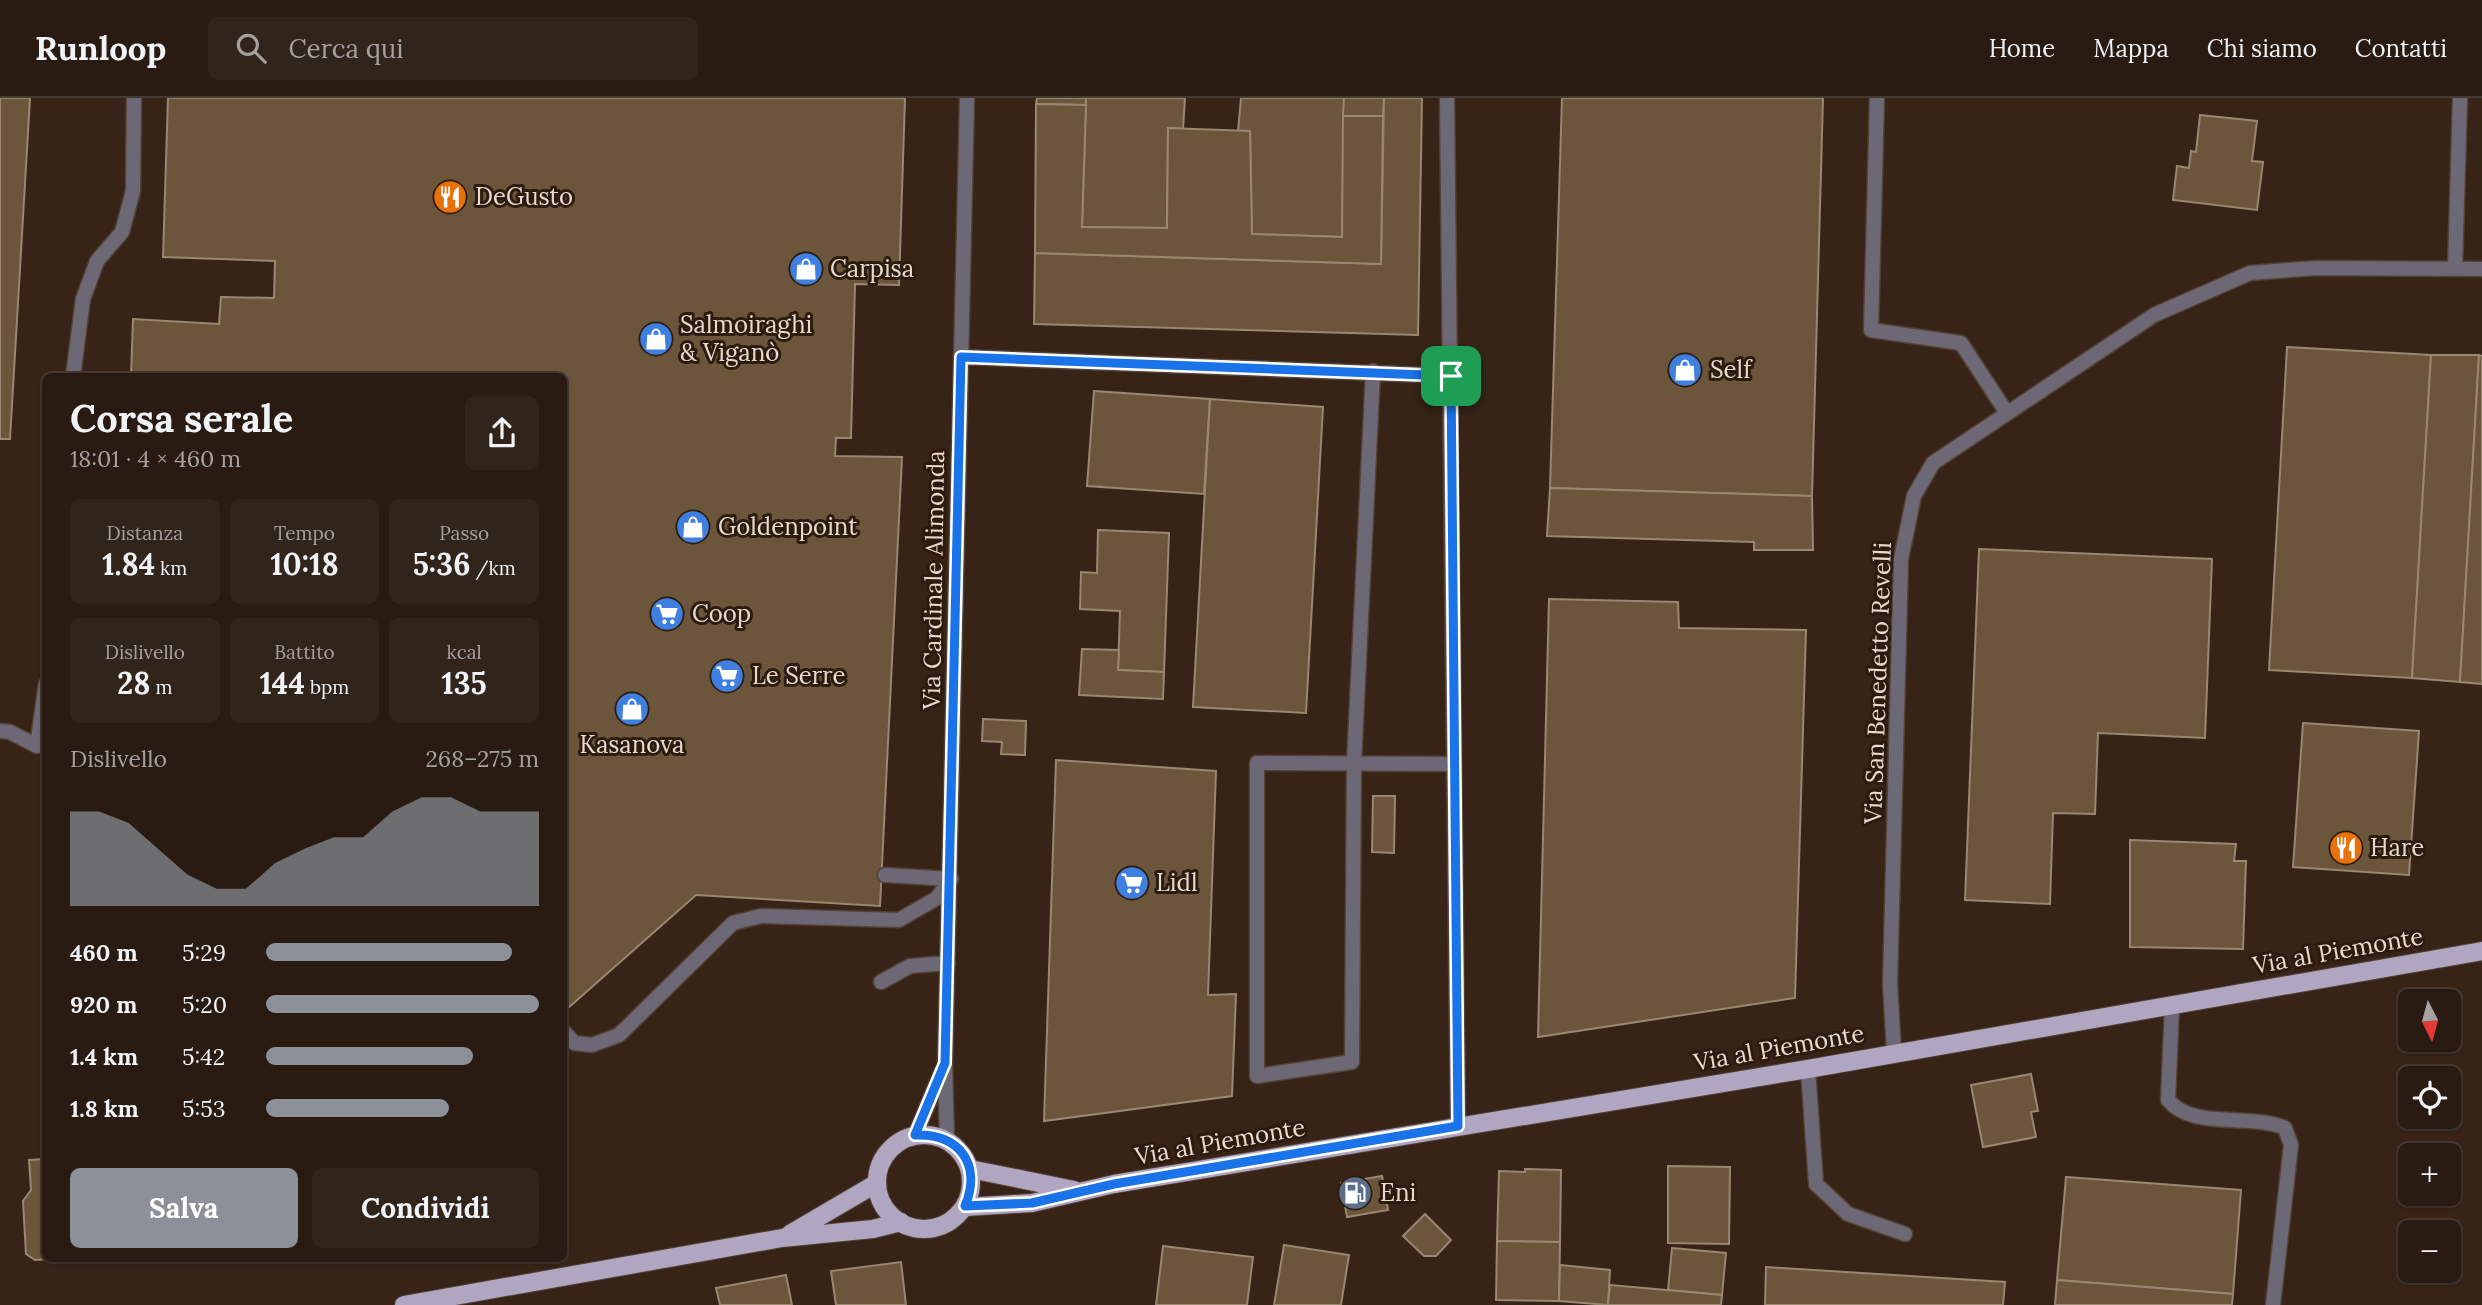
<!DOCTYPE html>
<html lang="it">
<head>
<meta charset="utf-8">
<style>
	body { margin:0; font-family:Lora,serif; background:#31241a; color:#f1f3f6; height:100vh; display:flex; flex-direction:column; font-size:26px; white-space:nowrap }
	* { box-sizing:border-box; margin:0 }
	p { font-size:23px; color:#a5a19f }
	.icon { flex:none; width:38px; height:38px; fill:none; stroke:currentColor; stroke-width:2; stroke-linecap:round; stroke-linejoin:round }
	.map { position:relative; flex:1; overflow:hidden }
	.details { position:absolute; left:42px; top:275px; width:525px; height:889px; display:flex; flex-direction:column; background:#291b11; border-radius:10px; box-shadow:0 2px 5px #0004,0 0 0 2px #453931 }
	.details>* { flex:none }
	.needle { width:46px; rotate:174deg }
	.buttons { position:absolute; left:2398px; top:891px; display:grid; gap:14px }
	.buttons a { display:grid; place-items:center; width:63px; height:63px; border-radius:10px; background:#291b11; box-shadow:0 2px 5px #0004,0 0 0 2px #453931; font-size:35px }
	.pin { position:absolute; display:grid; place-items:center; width:60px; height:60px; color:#fff; margin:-30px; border-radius:14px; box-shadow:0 4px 10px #0006 }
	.round { display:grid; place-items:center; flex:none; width:74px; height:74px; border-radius:10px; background:#31241a }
	.summary { display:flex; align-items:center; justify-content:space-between; height:119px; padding:0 28px }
	h1 { font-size:38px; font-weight:700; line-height:52px }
	.figures { display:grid; grid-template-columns:repeat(3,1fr); gap:10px; height:119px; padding:7px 28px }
	.figures div { display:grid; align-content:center; border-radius:10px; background:#31241a; text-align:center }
	.figures b { font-size:30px; font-weight:700 }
	.figures small { font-size:19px; font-weight:400 }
	.figures p { font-size:19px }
	.chart { height:196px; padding:14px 28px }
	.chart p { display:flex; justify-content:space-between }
	.chart svg { width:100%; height:126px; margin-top:7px; fill:#8c9099; opacity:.7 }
	.action { display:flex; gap:14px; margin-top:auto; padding:14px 28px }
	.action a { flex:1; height:80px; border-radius:10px; background:#8c9099; color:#fff; font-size:28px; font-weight:700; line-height:80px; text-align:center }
	.action a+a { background:#31241a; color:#f1f3f6 }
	ul { padding:0 28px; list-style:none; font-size:23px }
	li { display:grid; grid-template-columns:112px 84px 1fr; align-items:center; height:52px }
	li i { height:18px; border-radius:9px; background:#8c9099 }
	header { display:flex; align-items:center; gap:42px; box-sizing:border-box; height:98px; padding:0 35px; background:#291b11; border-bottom:2px solid #453931 }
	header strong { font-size:33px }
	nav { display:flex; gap:38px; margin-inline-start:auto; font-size:24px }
	.search { width:490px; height:63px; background:#31241a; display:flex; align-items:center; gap:18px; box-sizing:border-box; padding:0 24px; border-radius:10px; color:#a5a19f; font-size:26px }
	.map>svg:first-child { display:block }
</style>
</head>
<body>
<header>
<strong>Runloop</strong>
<div class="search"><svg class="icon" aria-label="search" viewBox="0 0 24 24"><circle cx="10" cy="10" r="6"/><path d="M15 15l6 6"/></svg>Cerca qui</div>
<nav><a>Home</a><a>Mappa</a><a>Chi siamo</a><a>Contatti</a></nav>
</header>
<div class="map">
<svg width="2482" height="1207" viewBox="0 0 2482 1207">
	<rect width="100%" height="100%" fill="#372417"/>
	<!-- building -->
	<g fill="#6b553b" stroke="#998772" stroke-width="2">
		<polygon points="0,0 30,0 10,341 0,341"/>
		<polygon points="168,0 905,0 899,187 855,186 851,340 836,340 835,358 902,359 880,808 696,797 567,911 564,906 564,278 131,278 133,221 219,226 221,199 274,200 275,163 163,159"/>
		<polygon points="1037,0 1086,0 1086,7 1036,6"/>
		<polygon points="1086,0 1185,0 1183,31 1168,30 1167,130 1082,129"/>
		<polygon points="1241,0 1344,0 1342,139 1252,136 1250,33 1238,34"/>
		<polygon points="1344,0 1384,0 1383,18 1343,18"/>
		<polygon points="1384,0 1422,0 1418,237 1034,226 1035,155 1381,166"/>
		<polygon points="1562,0 1823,0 1812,398 1550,390"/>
		<polygon points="1036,6 1086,7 1082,129 1167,130 1168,30 1250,33 1252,136 1342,139 1343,18 1383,18 1381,166 1035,155"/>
		<polygon points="2200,17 2257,23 2252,63 2263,64 2257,112 2173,102 2177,68 2189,70 2191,53 2196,54"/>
		<polygon points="2287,249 2431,257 2412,580 2269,572"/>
		<polygon points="2431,257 2479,257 2460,584 2412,580"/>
		<polygon points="2479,257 2482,258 2482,586 2460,584"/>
		<polygon points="1094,293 1210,301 1204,396 1087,388"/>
		<polygon points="1210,301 1323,309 1306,615 1193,609"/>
		<polygon points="1550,390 1812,398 1813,452 1754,452 1754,444 1547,438"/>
		<polygon points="1098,432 1169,435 1164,574 1118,572 1120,513 1080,511 1081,474 1097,475"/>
		<polygon points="1979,451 2212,461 2205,640 2098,635 2095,716 2053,715 2050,806 1965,802"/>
		<polygon points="1549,501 1678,504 1679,530 1806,532 1795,900 1538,939"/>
		<polygon points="1082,551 1119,552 1118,572 1164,574 1163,601 1079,597"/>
		<polygon points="983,621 1026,623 1025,657 1001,656 1002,644 982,643"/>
		<polygon points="2303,625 2419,633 2409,777 2293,769"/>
		<polygon points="1056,662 1216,673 1208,897 1236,896 1232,998 1044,1023"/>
		<polygon points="1373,698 1395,698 1394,755 1372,754"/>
		<polygon points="2130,742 2236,746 2234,763 2246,763 2243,851 2130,849"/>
		<polygon points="2031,976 2038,1013 2031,1014 2036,1039 1983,1049 1971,987"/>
		<polygon points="46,1061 46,1160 69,1160 35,1162 26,1156 23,1103 31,1092 29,1062"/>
		<polygon points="1668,1068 1730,1069 1729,1146 1668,1145"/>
		<polygon points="1525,1071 1561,1072 1560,1144 1497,1143 1499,1073 1525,1074"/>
		<polygon points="1382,1078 1388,1112 1347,1119 1341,1085"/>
		<polygon points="2066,1079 2241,1092 2233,1196 2057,1182"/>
		<polygon points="1425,1116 1451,1142 1436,1158 1424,1158 1403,1138"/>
		<polygon points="1497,1143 1560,1144 1559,1203 1496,1202"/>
		<polygon points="1284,1147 1349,1157 1341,1207 1274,1207"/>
		<polygon points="1163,1148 1253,1159 1247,1207 1156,1207"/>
		<polygon points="1672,1150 1726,1155 1722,1197 1668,1192"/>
		<polygon points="901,1164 906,1207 836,1207 831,1173"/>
		<polygon points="1560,1167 1610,1172 1608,1207 1559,1203"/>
		<polygon points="1766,1169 2005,1184 2003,1207 1765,1207"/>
		<polygon points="786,1177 792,1207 720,1207 716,1190"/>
		<polygon points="2057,1182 2233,1196 2232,1207 2055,1207"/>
		<polygon points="1610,1187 1722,1197 1721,1207 1608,1207"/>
	</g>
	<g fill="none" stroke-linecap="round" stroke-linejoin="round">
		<!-- service casing -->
		<g stroke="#534135" stroke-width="17">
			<g id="service">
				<polyline points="1447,0 1458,1028"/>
				<polyline points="1877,0 1871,232 1961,245 2007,315"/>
				<polyline points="961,259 1451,278"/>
				<polyline points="1373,273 1354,665 1352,964 1257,978 1257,665 1453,666"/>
				<polyline points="885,777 951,781"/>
				<polyline points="881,884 910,868 948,865"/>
				<path d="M2172,908L2168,1002C2192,1032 2250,1015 2285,1030L2291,1047L2273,1207"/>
				<polyline points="564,934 574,945 592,947 619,937 733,825 761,818 899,822 937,800 951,781"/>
				<polyline points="1808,971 1816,1086 1848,1116 1905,1136"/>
			</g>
		</g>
		<!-- minor casing -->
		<g stroke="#534135" stroke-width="17">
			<g id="minor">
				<polyline points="2455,170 2460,0"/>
				<polyline points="73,278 83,201 97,163 122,134 133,93 134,0"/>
				<polyline points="0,633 10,634 37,648 46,586"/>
				<polyline points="1894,954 1890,886 1901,461 1914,398 1933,365 2154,217 2250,175 2316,170 2482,171"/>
				<polyline points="915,1037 942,973"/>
				<polyline points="947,1042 945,965 967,0"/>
			</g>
		</g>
		<!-- primary casing -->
		<g stroke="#534135" stroke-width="20">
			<g id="primary">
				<circle cx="924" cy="1084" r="47"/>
				<polyline points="970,1071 1074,1092"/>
				<polyline points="965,1109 1032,1105 1114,1086 1808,971 2482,853"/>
				<polyline points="790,1136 877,1085"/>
				<polyline points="404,1207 782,1140 873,1131 901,1124"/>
			</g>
		</g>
		<!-- service -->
		<use href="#service" stroke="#6d6875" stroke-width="14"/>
		<!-- minor -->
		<use href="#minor" stroke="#6d6875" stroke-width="14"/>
		<!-- primary -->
		<use href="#primary" stroke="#b1a6c2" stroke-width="18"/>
	</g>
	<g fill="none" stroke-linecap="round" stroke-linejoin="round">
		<!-- route casing -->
		<g stroke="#fff" stroke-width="14">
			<path id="route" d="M961,259L1451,278L1458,1028L1114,1086L1032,1105L965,1108C982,1067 960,1035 915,1037L945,965Z"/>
		</g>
		<!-- route -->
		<use href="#route" stroke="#1a73e8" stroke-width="9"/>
	</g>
	<!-- icons -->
	<defs>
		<g id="restaurant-disc" transform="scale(1.75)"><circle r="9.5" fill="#e8710a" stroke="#2d1b0d"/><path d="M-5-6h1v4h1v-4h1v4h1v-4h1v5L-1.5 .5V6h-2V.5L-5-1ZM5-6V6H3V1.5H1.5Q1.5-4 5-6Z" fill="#fff"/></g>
		<g id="shop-disc" transform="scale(1.75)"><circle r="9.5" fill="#3f7fe0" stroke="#2d1b0d"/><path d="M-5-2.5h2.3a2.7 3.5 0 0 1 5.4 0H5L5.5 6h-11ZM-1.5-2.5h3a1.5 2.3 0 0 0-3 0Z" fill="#fff"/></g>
		<g id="supermarket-disc" transform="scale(1.75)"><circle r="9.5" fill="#3f7fe0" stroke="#2d1b0d"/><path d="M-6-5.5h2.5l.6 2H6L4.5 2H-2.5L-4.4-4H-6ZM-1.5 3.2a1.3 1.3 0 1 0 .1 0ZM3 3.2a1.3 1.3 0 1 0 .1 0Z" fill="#fff"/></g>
		<g id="fuel-disc" transform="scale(1.75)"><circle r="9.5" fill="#5c6f8a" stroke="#2d1b0d"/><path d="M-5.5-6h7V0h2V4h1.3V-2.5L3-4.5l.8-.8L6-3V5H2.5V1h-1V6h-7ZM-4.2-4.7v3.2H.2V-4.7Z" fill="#fff"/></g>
	</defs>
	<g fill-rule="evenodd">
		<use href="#restaurant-disc" x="450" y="99"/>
		<use href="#shop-disc" x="806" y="171"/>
		<use href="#shop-disc" x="656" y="241"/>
		<use href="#shop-disc" x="1685" y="272"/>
		<use href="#shop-disc" x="693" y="429"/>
		<use href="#supermarket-disc" x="667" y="516"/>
		<use href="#supermarket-disc" x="727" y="578"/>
		<use href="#shop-disc" x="632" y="611"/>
		<use href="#restaurant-disc" x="2346" y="750"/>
		<use href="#supermarket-disc" x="1132" y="785"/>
		<use href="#fuel-disc" x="1355" y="1095"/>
	</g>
	<g text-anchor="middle" stroke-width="6" stroke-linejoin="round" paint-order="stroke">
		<!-- poi labels -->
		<g font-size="24" fill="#e8dad2" stroke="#2d1b0d" text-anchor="start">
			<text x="475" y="107">DeGusto</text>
			<text x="830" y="179">Carpisa</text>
			<text x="680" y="235">Salmoiraghi<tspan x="680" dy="28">&amp; Viganò</tspan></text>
			<text x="1710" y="280">Self</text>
			<text x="718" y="437">Goldenpoint</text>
			<text x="692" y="524">Coop</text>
			<text x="752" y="586">Le Serre</text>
			<text x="632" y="655" text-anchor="middle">Kasanova</text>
			<text x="2370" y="758">Hare</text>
			<text x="1156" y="793">Lidl</text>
			<text x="1380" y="1103">Eni</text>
		</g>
		<!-- street labels -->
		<g font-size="24" fill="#e8dad2" stroke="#2d1b0d">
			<text transform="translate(934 482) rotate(-89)" y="8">Via Cardinale Alimonda</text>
			<text transform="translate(1878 585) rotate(-88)" y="8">Via San Benedetto Revelli</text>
			<text transform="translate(2338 853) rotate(-10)" y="8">Via al Piemonte</text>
			<text transform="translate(1779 950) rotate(-10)" y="8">Via al Piemonte</text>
			<text transform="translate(1220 1044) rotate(-10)" y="8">Via al Piemonte</text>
		</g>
	</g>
</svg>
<div class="buttons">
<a><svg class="needle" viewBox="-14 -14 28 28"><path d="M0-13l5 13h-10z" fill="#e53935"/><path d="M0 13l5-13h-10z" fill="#a5a19f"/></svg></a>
<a><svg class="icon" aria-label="locate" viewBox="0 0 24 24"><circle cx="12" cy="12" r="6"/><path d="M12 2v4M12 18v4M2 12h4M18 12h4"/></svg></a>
<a>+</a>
<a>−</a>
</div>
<div class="pin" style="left:1451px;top:278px;background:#1e9e55"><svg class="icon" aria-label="arrive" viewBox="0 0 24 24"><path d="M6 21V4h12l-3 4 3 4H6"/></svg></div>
<section class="details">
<div class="summary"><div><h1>Corsa serale</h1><p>18:01 · 4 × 460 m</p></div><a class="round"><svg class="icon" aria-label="share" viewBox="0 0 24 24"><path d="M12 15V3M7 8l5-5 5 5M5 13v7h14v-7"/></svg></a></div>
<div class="figures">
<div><p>Distanza</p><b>1.84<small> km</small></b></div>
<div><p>Tempo</p><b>10:18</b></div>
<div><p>Passo</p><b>5:36<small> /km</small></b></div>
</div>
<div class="figures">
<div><p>Dislivello</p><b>28<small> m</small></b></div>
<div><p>Battito</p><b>144<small> bpm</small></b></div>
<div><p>kcal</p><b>135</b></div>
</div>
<div class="chart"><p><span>Dislivello</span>268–275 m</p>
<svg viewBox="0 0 160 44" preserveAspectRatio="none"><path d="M0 44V11L10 11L20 15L30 24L40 33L50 38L60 38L70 29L80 24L90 20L100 20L110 11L120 6L130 6L140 11L150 11L160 11V44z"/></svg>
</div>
<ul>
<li><b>460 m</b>5:29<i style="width:90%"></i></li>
<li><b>920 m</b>5:20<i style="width:100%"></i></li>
<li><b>1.4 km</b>5:42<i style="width:76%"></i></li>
<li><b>1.8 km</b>5:53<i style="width:67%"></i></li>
</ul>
<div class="action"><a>Salva</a><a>Condividi</a></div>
</section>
</div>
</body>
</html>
